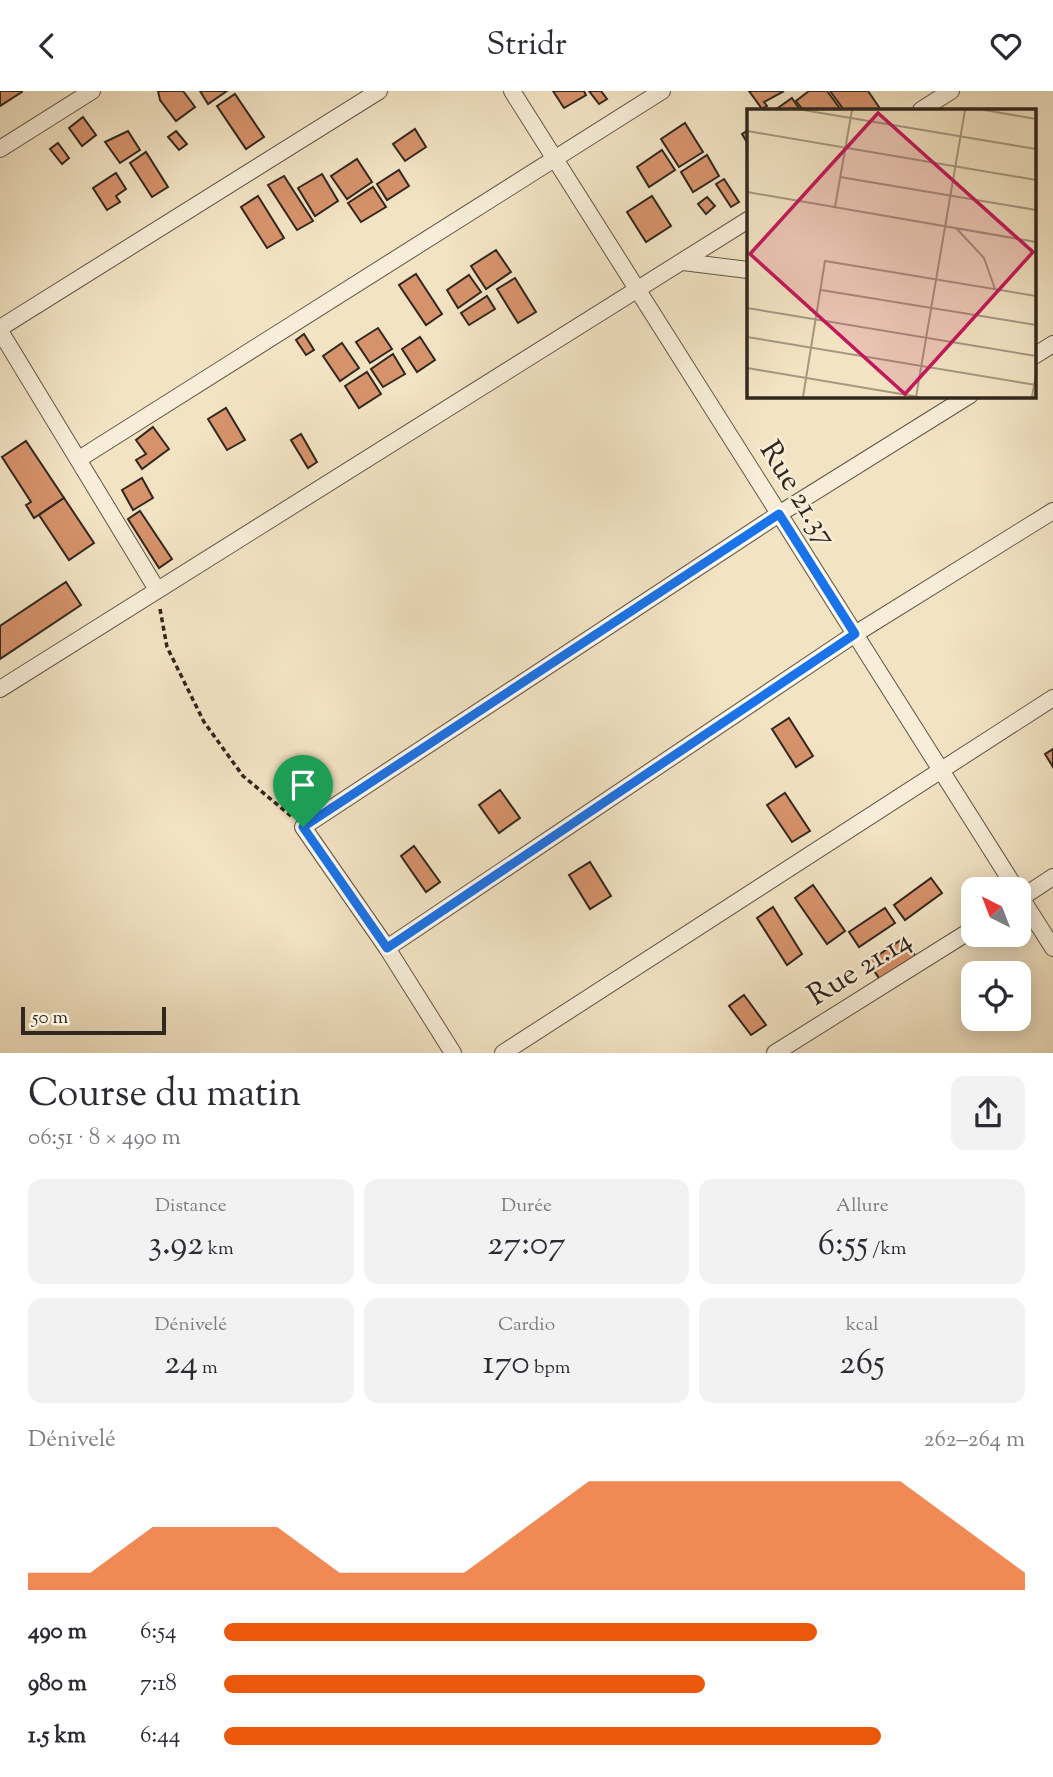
<!DOCTYPE html>
<html lang="fr">
<head>
<meta charset="utf-8">
<style>
	body { margin:0; font-family:"Sorts Mill Goudy",serif; background:#f2f2f3; color:#2b2b33; height:100vh; display:flex; flex-direction:column; font-size:26px; white-space:nowrap }
	* { box-sizing:border-box; margin:0 }
	p { font-size:23px; color:#7c7c81 }
	.icon { flex:none; width:38px; height:38px; fill:none; stroke:currentColor; stroke-width:2; stroke-linecap:round; stroke-linejoin:round }
	.map { position:relative; height:962px; overflow:hidden }
	.details { display:flex; flex-direction:column; background:#fff; flex:1 }
	.details>* { flex:none }
	.needle { width:46px; rotate:318deg }
	.controls { position:absolute; left:961px; top:786px; display:grid; gap:14px }
	.controls a { display:grid; place-items:center; width:70px; height:70px; border-radius:14px; background:#fff; box-shadow:0 4px 18px #0003; font-size:35px }
	.scale { position:absolute; left:21px; bottom:18px; width:145px; box-sizing:border-box; padding-left:7px; border:4px solid #31271e; border-top:0; font-size:19px; line-height:24px; white-space:nowrap; color:#31271e; -webkit-text-stroke:5px #f7edd8; paint-order:stroke }
	.pin { position:absolute; display:grid; place-items:center; width:60px; height:60px; color:#fff; margin:-72px -30px; border-radius:50% 50% 50% 0; rotate:-45deg; box-shadow:0 0 7px #0007 }
	.pin .icon { rotate:45deg }
	.round { display:grid; place-items:center; flex:none; width:74px; height:74px; border-radius:14px; background:#f2f2f3 }
	.head { display:flex; align-items:center; justify-content:space-between; height:119px; padding:0 28px }
	h1 { font-size:38px; font-weight:600; line-height:52px }
	.metrics { display:grid; grid-template-columns:repeat(3,1fr); gap:10px; height:119px; padding:7px 28px }
	.metrics div { display:grid; align-content:center; border-radius:14px; background:#f2f2f3; text-align:center }
	.metrics b { font-size:35px; font-weight:600 }
	.metrics small { font-size:19px; font-weight:400 }
	.metrics p { font-size:19px }
	.chart { height:196px; padding:14px 28px }
	.chart p { display:flex; justify-content:space-between }
	.chart svg { width:100%; height:126px; margin-top:7px; fill:#ea580c; opacity:.7 }
	ul { padding:0 28px; list-style:none; font-size:23px }
	li { display:grid; grid-template-columns:112px 84px 1fr; align-items:center; height:52px }
	li i { height:18px; border-radius:9px; background:#ea580c }
	header { display:flex; justify-content:space-between; align-items:center; height:91px; padding:0 28px; background:#fff; font-size:32px; font-weight:600 }
	.map>svg:first-child { display:block }
</style>
</head>
<body>
<header><svg class="icon" aria-label="back" viewBox="0 0 24 24"><path d="M15 5l-7 7 7 7"/></svg>Stridr<svg class="icon" aria-label="heart" viewBox="0 0 24 24"><path d="M12 20l-8-8c-3-5 5-10 8-4 3-6 11-1 8 4z"/></svg></header>
<div class="map">
<svg width="1053" height="962" viewBox="0 0 1053 962">
	<rect width="100%" height="100%" fill="#f2e3c3"/>
	<filter id="stains"><feTurbulence type="fractalNoise" baseFrequency=".00286" numOctaves="4"/><feColorMatrix values="0 0 0 0 .2 0 0 0 0 .09 0 0 0 0 .02 0 0 0 .5 -.17"/></filter>
	<radialGradient id="worn" r=".72"><stop offset=".6" stop-color="#630" stop-opacity="0"/><stop offset="1" stop-color="#630" stop-opacity=".3"/></radialGradient>
	<!-- building -->
	<g fill="#d6926b" stroke="#31271e" stroke-width="2">
		<polygon points="0,0 22,0 22,1 0,15"/>
		<polygon points="158,0 183,0 195,16 176,30 160,9"/>
		<polygon points="200,0 227,0 208,13"/>
		<polygon points="553,0 584,0 586,4 564,17"/>
		<polygon points="589,0 601,0 607,8 599,13"/>
		<polygon points="749,0 784,0 764,11 767,15 762,18"/>
		<polygon points="809,0 827,0 841,19 803,19 796,10"/>
		<polygon points="830,0 868,0 881,19 844,19"/>
		<polygon points="235,3 264,46 246,58 217,15"/>
		<polygon points="792,7 800,19 775,19"/>
		<polygon points="83,26 96,44 82,55 69,37"/>
		<polygon points="685,32 703,61 679,76 661,48"/>
		<polygon points="415,38 426,56 405,70 393,53"/>
		<polygon points="748,39 748,53 742,43"/>
		<polygon points="128,40 140,59 120,72 105,51"/>
		<polygon points="176,40 187,53 179,59 168,46"/>
		<polygon points="58,52 69,67 62,73 50,58"/>
		<polygon points="662,59 675,79 649,96 637,76"/>
		<polygon points="146,61 168,96 152,106 130,72"/>
		<polygon points="707,64 719,85 693,101 681,81"/>
		<polygon points="357,68 372,91 347,108 331,85"/>
		<polygon points="399,79 409,95 387,109 377,93"/>
		<polygon points="116,82 126,98 116,105 120,111 107,119 93,97"/>
		<polygon points="322,83 338,110 315,125 298,97"/>
		<polygon points="284,85 313,130 297,139 268,94"/>
		<polygon points="724,88 739,111 731,116 716,93"/>
		<polygon points="373,96 386,116 361,131 348,112"/>
		<polygon points="258,105 284,147 267,157 241,116"/>
		<polygon points="652,105 671,135 646,151 627,121"/>
		<polygon points="707,106 715,115 706,123 698,113"/>
		<polygon points="496,159 511,181 486,198 471,175"/>
		<polygon points="416,183 442,223 426,234 399,194"/>
		<polygon points="469,184 481,201 458,217 447,199"/>
		<polygon points="515,187 536,221 518,232 497,198"/>
		<polygon points="487,205 495,218 469,234 461,222"/>
		<polygon points="378,237 392,258 370,272 356,251"/>
		<polygon points="304,243 314,259 306,264 296,249"/>
		<polygon points="420,246 435,269 417,281 402,258"/>
		<polygon points="342,252 359,277 340,290 323,265"/>
		<polygon points="393,263 405,283 383,296 371,278"/>
		<polygon points="367,281 381,303 359,317 345,295"/>
		<polygon points="226,317 245,349 227,359 208,328"/>
		<polygon points="153,336 169,358 142,378 136,369 146,363 136,349"/>
		<polygon points="301,343 317,371 308,377 291,349"/>
		<polygon points="26,350 64,407 34,427 26,414 31,411 2,366"/>
		<polygon points="142,387 153,407 133,419 122,399"/>
		<polygon points="64,407 94,452 69,469 39,424"/>
		<polygon points="140,420 172,468 159,477 128,428"/>
		<polygon points="66,491 81,514 0,568 0,535"/>
		<polygon points="789,627 813,665 796,676 772,638"/>
		<polygon points="1053,658 1053,676 1045,663"/>
		<polygon points="500,699 520,727 499,742 479,714"/>
		<polygon points="785,702 810,740 792,751 767,714"/>
		<polygon points="414,755 440,791 426,801 401,765"/>
		<polygon points="590,771 611,805 590,818 569,784"/>
		<polygon points="931,787 942,802 905,829 894,814"/>
		<polygon points="813,794 845,840 827,853 795,807"/>
		<polygon points="773,816 802,863 787,874 757,827"/>
		<polygon points="885,817 895,832 859,856 849,841"/>
		<polygon points="904,847 916,866 881,890 868,871"/>
		<polygon points="986,872 992,882 973,882 973,904 962,887"/>
		<polygon points="744,904 766,934 751,944 729,915"/>
	</g>
	<g fill="none" stroke-linecap="round" stroke-linejoin="round">
		<!-- minor casing -->
		<g stroke="#615647" stroke-width="18">
			<g id="minor">
				<polyline points="512,0 1016,798"/>
				<polyline points="921,19 951,0"/>
				<polyline points="0,58 92,0"/>
				<polyline points="683,171 748,179"/>
				<polyline points="0,237 379,0"/>
				<polyline points="0,240 156,497"/>
				<polyline points="1034,265 1053,253"/>
				<polyline points="79,368 662,0"/>
				<polyline points="0,598 748,129"/>
				<polyline points="1018,802 1053,857"/>
				<polyline points="1018,809 1053,786"/>
				<polyline points="387,857 855,543 1053,420"/>
				<polyline points="453,962 387,857 303,736 779,423 970,304"/>
				<polyline points="503,962 1053,607"/>
				<polyline points="775,962 973,838"/>
			</g>
		</g>
		<!-- path -->
		<polyline stroke="#31271e" stroke-width="3.5" stroke-dasharray="5 3.5" stroke-linecap="butt" points="160,518 167,556 204,631 243,685 291,725"/>
		<!-- minor -->
		<use href="#minor" stroke="#f7edd8" stroke-width="16"/>
	</g>
	<g fill="none" stroke-linecap="round" stroke-linejoin="round">
		<!-- route casing -->
		<g stroke="#fff" stroke-width="14">
			<polygon id="route" points="779,423 855,543 387,857 303,736"/>
		</g>
		<!-- route -->
		<use href="#route" stroke="#1a73e8" stroke-width="9"/>
	</g>
	<g text-anchor="middle" stroke-width="5" stroke-linejoin="round" paint-order="stroke">
		<!-- street labels -->
		<g font-size="30" fill="#31271e" stroke="#f7edd8">
			<text transform="translate(799 402) rotate(58)" y="10">Rue 21.37</text>
			<text transform="translate(859 876) rotate(-32)" y="10">Rue 21.14</text>
		</g>
	</g>
	<!-- overview -->
	<g transform="translate(747 18)">
		<rect width="289" height="289" fill="#f2e3c3"/>
		<path fill="none" stroke="#a59881" stroke-width="2" d="M56,1L289,40M237,1L289,10M0,22L289,71M93,68L289,101M0,83L289,133M88,98L105,1M209,119L237,149L248,180M74,181L289,216M0,199L289,247M0,228L289,276M0,259L172,288M56,288L78,152L289,187M169,288L218,1M285,288L289,265"/>
		<path fill="#c2185b" fill-opacity="0.15" stroke="#c2185b" stroke-width="3.5" d="M131,4L286,143L158,285L3,145Z"/>
		<rect width="289" height="289" fill="none" stroke="#31271e" stroke-width="3.5"/>
	</g>
	<rect width="100%" height="100%" filter="url(#stains)"/>
	<rect width="100%" height="100%" fill="url(#worn)"/>
</svg>
<div class="controls">
<a><svg class="needle" viewBox="-14 -14 28 28"><path d="M0-13l5 13h-10z" fill="#e53935"/><path d="M0 13l5-13h-10z" fill="#7c7c81"/></svg></a>
<a><svg class="icon" aria-label="locate" viewBox="0 0 24 24"><circle cx="12" cy="12" r="6"/><path d="M12 2v4M12 18v4M2 12h4M18 12h4"/></svg></a>
</div>
<div class="scale">50 m</div>
<div class="pin" style="left:303px;top:736px;background:#1e9e55"><svg class="icon" aria-label="arrive" viewBox="0 0 24 24"><path d="M6 21V4h12l-3 4 3 4H6"/></svg></div>
</div>
<section class="details">
<div class="head"><div><h1>Course du matin</h1><p>06:51 · 8 × 490 m</p></div><a class="round"><svg class="icon" aria-label="share" viewBox="0 0 24 24"><path d="M12 15V3M7 8l5-5 5 5M5 13v7h14v-7"/></svg></a></div>
<div class="metrics">
<div><p>Distance</p><b>3.92<small> km</small></b></div>
<div><p>Durée</p><b>27:07</b></div>
<div><p>Allure</p><b>6:55<small> /km</small></b></div>
</div>
<div class="metrics">
<div><p>Dénivelé</p><b>24<small> m</small></b></div>
<div><p>Cardio</p><b>170<small> bpm</small></b></div>
<div><p>kcal</p><b>265</b></div>
</div>
<div class="chart"><p><span>Dénivelé</span>262–264 m</p>
<svg viewBox="0 0 160 44" preserveAspectRatio="none"><path d="M0 44V38L10 38L20 22L30 22L40 22L50 38L60 38L70 38L80 22L90 6L100 6L110 6L120 6L130 6L140 6L150 22L160 38V44z"/></svg>
</div>
<ul>
<li><b>490 m</b>6:54<i style="width:74%"></i></li>
<li><b>980 m</b>7:18<i style="width:60%"></i></li>
<li><b>1.5 km</b>6:44<i style="width:82%"></i></li>
</ul>
</section>
</body>
</html>
